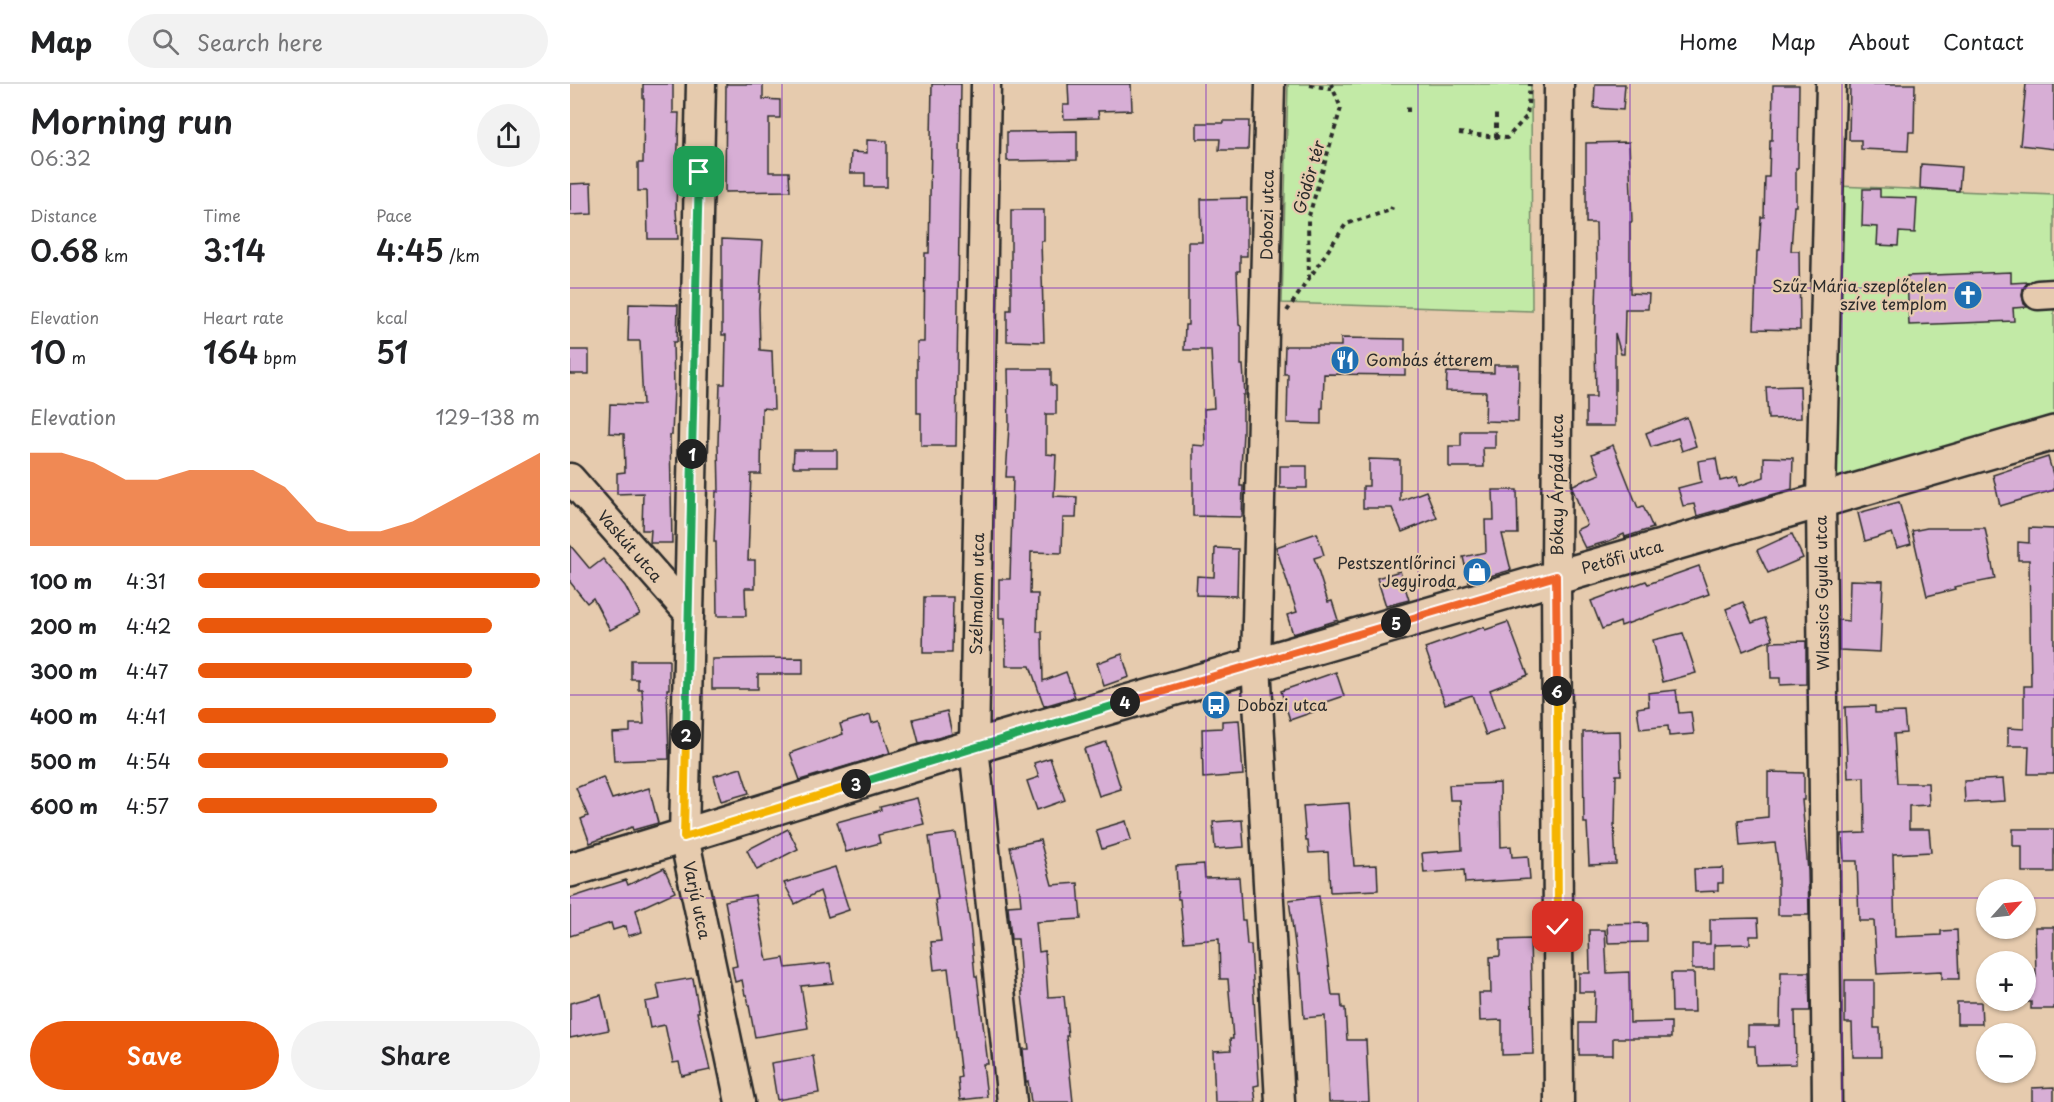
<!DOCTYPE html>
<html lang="en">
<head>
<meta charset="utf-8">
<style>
	body { margin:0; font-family:"Playpen Sans",sans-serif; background:#f2f2f2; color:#202124; height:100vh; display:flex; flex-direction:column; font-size:22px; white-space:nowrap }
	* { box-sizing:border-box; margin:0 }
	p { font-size:20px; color:#757577 }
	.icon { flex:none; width:33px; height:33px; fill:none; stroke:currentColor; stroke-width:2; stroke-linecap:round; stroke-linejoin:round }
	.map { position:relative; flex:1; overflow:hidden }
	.panel { display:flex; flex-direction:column; background:#fff; width:570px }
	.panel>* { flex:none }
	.needle { width:39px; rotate:63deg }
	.controls { position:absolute; left:1406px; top:795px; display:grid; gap:12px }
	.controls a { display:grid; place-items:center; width:60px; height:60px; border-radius:50%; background:#fff; box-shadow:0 2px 4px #0004; font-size:30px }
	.pin { position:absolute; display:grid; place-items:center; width:51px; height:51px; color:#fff; margin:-26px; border-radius:12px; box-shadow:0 3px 9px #0006 }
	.km { position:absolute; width:30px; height:30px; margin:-15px; border-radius:50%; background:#222; color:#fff; font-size:16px; line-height:30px; text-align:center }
	.round { display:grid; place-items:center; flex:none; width:63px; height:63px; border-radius:32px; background:#f2f2f2 }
	.head { display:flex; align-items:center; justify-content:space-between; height:102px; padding:0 30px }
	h1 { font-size:33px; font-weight:600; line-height:45px }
	.metrics { display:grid; grid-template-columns:repeat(3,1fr); gap:9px; height:102px; padding:6px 30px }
	.metrics div { display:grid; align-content:center }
	.metrics b { font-size:30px; font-weight:600 }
	.metrics small { font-size:16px; font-weight:400 }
	.metrics p { font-size:16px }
	.chart { height:168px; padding:12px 30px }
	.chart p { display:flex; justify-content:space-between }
	.chart svg { width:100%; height:108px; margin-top:6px; fill:#ea580c; opacity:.7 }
	.primary-button { display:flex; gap:12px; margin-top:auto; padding:12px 30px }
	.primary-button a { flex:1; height:69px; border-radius:36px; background:#ea580c; color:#fff; font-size:24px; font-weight:600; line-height:69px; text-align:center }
	.primary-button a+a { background:#f2f2f2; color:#202124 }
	ul { padding:0 30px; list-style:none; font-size:20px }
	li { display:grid; grid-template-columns:96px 72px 1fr; align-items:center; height:45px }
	li i { height:15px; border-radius:8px; background:#ea580c }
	header { display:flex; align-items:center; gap:36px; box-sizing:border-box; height:84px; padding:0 30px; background:#fff; border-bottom:2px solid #e0e0e0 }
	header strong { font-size:28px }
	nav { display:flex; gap:33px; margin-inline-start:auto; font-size:21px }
	.search { width:420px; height:54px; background:#f2f2f2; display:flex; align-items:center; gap:15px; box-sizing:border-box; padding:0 21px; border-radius:33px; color:#757577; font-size:22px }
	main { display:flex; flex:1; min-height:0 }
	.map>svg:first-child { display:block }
</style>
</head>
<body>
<header>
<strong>Map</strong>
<div class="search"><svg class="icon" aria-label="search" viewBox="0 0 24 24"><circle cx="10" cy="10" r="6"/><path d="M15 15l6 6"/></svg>Search here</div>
<nav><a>Home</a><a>Map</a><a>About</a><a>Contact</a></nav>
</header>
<main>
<section class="panel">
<div class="head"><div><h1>Morning run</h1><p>06:32</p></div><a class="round"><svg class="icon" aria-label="share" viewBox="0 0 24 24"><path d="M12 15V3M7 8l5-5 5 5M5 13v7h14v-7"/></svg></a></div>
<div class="metrics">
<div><p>Distance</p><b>0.68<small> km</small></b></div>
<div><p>Time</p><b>3:14</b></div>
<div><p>Pace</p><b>4:45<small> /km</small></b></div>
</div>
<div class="metrics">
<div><p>Elevation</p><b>10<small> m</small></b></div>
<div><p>Heart rate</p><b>164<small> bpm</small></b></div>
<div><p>kcal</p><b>51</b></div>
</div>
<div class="chart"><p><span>Elevation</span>129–138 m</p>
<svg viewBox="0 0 160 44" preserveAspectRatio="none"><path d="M0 44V6L10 6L20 10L30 17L40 17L50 13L60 13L70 13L80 20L90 34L100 38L110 38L120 34L130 27L140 20L150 13L160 6V44z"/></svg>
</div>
<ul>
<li><b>100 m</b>4:31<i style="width:100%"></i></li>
<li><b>200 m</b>4:42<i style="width:86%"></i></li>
<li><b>300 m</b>4:47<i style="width:80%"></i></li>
<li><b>400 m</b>4:41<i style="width:87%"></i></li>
<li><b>500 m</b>4:54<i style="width:73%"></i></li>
<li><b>600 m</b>4:57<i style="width:70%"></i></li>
</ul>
<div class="primary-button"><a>Save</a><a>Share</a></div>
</section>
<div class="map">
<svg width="1484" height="1018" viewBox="0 0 1484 1018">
	<rect width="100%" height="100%" fill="#e6cbae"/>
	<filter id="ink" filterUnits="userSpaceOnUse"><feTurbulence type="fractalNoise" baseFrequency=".0167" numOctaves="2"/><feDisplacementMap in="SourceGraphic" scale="12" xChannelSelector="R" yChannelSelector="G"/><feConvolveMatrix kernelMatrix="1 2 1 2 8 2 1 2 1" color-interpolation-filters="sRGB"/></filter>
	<g filter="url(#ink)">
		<!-- green -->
		<g fill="#c2eaa6" stroke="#768a68" stroke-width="1.5">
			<polygon points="718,0 961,0 962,227 712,219"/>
			<polygon points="1267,102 1484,111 1484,333 1266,397"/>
		</g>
		<!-- building -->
		<g fill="#d7aed5" stroke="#2b2b2b" stroke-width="1.5">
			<polygon points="73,0 103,0 103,29 109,29 106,126 108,155 78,155 77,107 68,107 68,79 73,79 74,15 73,15"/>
			<polygon points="156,0 193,0 193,15 210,16 210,34 199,34 199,88 219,88 220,107 155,108"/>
			<polygon points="362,0 391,0 386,362 351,362 351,329 347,329 347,258 354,258 355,169 359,169"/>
			<polygon points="498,0 561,0 562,26 528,27 529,34 494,35 493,21 499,21"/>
			<polygon points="1025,0 1055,0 1053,26 1024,24"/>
			<polygon points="1280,0 1345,0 1344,48 1339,48 1338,67 1291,65 1291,56 1279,56"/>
			<polygon points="1456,0 1484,0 1484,65 1450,61"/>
			<polygon points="1203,1 1229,1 1228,84 1226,84 1226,122 1224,122 1221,167 1229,167 1230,246 1184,245 1187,167 1189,167 1191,133 1194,133 1195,93 1199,93 1200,56 1202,56"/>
			<polygon points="654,37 679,37 678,66 649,66 650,55 627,55 627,39 654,39"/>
			<polygon points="507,47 507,76 437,77 437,48"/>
			<polygon points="297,56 317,57 317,103 295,103 295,89 280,89 281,68 297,69"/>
			<polygon points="1059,58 1062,138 1060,138 1060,209 1079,210 1078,225 1055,225 1054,270 1051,270 1045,249 1045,342 1016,342 1016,313 1026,313 1025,259 1027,190 1026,139 1016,139 1016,59"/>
			<polygon points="1351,80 1391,83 1389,107 1350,104"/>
			<polygon points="21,99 22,130 0,131 0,100"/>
			<polygon points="1293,105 1310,105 1310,113 1347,114 1345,149 1329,148 1328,162 1307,161 1308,143 1292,142"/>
			<polygon points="677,114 677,172 670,172 670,187 667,187 669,241 671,242 671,281 673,281 675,311 673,311 673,348 670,402 673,402 672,433 623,432 623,361 635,362 634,325 644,324 641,266 614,266 615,241 618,241 618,158 632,158 631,115"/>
			<polygon points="441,126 474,126 474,157 471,157 474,258 437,257 437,226 441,226"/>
			<polygon points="152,155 193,157 189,225 190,266 202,267 204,325 192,324 191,390 181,390 178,476 185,476 185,504 175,504 176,532 147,532 146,458 144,458 146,407 149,408 148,359 150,300 155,300 156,251 152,251"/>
			<polygon points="1441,188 1441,199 1458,198 1453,204 1452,211 1454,220 1458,223 1443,224 1444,237 1339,241 1337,192"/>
			<polygon points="59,220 108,221 107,258 103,258 104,304 102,351 100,351 102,459 80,459 81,446 72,446 73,409 47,410 47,389 55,388 54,350 39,349 40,320 73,321 70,257 58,257"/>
			<polygon points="771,254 835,255 835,291 754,290 753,324 751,324 751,340 717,339 718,290 714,290 715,262 771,262"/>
			<rect x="0" y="266" width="19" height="24"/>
			<polygon points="924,281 949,281 948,338 915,337 916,308 876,307 877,288 924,289"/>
			<polygon points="438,285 481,285 481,301 486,302 486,330 476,330 476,370 486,371 484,412 507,413 506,434 493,434 492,469 461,468 460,510 468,510 467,548 472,548 473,597 496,588 505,613 474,622 460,582 436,582 435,534 429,534 429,495 440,495 443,393 436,393 439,342"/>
			<polygon points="1230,302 1231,334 1198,335 1196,303"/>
			<polygon points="1117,333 1126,362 1112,367 1108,354 1081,363 1076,349"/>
			<polygon points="891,347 925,347 925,364 913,364 914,383 879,383 879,362 891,362"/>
			<polygon points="1043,361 1068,424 1073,422 1083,444 1055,453 1054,450 1039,457 1015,464 1006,446 1017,441 1003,406 1003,401 1030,390 1022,370"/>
			<polygon points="224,366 267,366 267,383 223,383"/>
			<polygon points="1194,373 1223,374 1222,405 1127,432 1124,420 1113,422 1108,404 1131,398 1128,377 1146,374 1150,397 1167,393 1169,402 1194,393"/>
			<polygon points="1478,373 1484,394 1484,406 1430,422 1423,391"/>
			<polygon points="799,375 830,376 830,417 856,407 867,434 832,448 822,424 793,424 793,402 799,402"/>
			<rect x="710" y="382" width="27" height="22"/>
			<polygon points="923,406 947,406 948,450 932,450 941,486 899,498 893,473 916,468 915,436 924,436"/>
			<polygon points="1329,418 1341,460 1327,464 1322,449 1295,457 1288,429"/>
			<polygon points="1357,444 1415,444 1425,495 1384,503 1385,505 1357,512 1342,447"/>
			<polygon points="1459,444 1484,445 1484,690 1458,690 1459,662 1438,662 1438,644 1454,645 1454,602 1461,602 1459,476 1448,476 1448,458 1459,459"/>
			<polygon points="747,449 754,471 744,474 758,518 762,517 768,536 723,550 717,531 727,528 706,463"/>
			<polygon points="1222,450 1233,474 1198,489 1187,466"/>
			<polygon points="0,461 20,485 33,475 55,502 70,530 40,546 23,514 17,519 0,498"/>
			<polygon points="645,464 668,465 667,512 626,511 627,492 644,493"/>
			<polygon points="1129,482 1139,510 1051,542 1050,538 1032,545 1021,517 1076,497 1078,500"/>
			<polygon points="830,487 839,516 816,522 807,494"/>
			<polygon points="1280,496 1313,497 1310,568 1269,566 1269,536 1279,537"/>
			<polygon points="354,513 383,513 382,569 353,569"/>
			<polygon points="1173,518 1182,539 1195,534 1203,555 1173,567 1156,525"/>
			<polygon points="938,538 958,591 920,606 934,645 916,651 902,611 875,620 855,564 914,543 915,546"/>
			<polygon points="1113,549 1126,589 1093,598 1083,556"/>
			<polygon points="1236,557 1236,600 1210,601 1210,594 1201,594 1200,558"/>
			<polygon points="552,570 559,593 534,602 527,579"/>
			<polygon points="233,574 233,590 188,590 188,605 142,605 142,575"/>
			<polygon points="61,576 99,576 99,605 97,605 99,675 44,677 42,649 60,648 60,640 74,640 72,605 68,605 68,595 61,595"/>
			<polygon points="766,588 774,612 742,623 743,628 720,636 711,607"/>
			<polygon points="1106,606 1109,629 1121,628 1124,650 1099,652 1098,642 1070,645 1067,624 1079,622 1078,609"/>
			<polygon points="1305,622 1305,629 1334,628 1336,649 1324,650 1327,699 1358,699 1359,721 1339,722 1339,745 1359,745 1361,768 1323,770 1325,853 1371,851 1371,847 1387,846 1389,895 1372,895 1372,887 1307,890 1304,837 1289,837 1287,777 1274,777 1272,750 1295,749 1294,693 1278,694 1275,623"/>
			<polygon points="377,627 382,650 349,659 343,635"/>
			<polygon points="300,631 302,639 309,637 320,669 230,696 220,669 273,650 270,640"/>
			<polygon points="669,636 673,691 633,694 632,645 652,644 652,637"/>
			<polygon points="1050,647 1051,691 1046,691 1045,740 1044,740 1046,780 1019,781 1017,739 1014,739 1013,648"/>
			<polygon points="536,658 551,705 529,712 514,665"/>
			<polygon points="480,674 495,716 467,726 457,697 469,693 464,679"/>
			<polygon points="171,684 179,709 151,717 144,692"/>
			<polygon points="1198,688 1234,689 1234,716 1232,716 1238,787 1239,831 1208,831 1208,781 1205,759 1170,762 1168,736 1198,733"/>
			<polygon points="33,693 42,715 79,704 88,739 63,746 62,743 20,759 11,735 18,732 6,704"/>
			<polygon points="1433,695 1435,717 1395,719 1394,697"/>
			<polygon points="930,699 931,763 941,762 942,773 958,772 960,795 895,799 894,786 854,789 852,769 892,766 890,716 880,716 879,701"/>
			<polygon points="347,714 354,740 308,751 310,759 276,768 267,738 311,726 310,723"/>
			<polygon points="779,719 784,782 807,781 808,806 760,808 758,768 739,769 738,757 736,757 733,722"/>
			<polygon points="672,736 674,763 645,765 643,738"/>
			<polygon points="556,737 561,756 532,765 526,746"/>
			<polygon points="218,745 228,765 187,786 177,766"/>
			<polygon points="1443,745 1484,745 1484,788 1452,788 1452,762 1443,762"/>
			<polygon points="386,749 400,840 405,892 407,892 418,980 413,980 417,1013 390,1016 388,994 391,993 378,884 364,886 361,858 371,857 365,816 368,815 359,753"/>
			<polygon points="470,756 482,801 508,799 511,835 466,838 469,868 475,867 478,913 494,912 498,952 496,952 503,1018 461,1018 458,997 456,998 453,965 459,965 452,911 448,855 441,855 438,822 451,821 449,800 440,763"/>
			<polygon points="634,780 635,794 669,793 672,836 675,836 677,861 681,861 689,1001 684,1002 686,1018 645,1018 643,967 661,966 660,955 663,955 658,895 650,895 649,855 614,858 610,815 608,815 606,782"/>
			<polygon points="265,783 279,826 258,833 250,807 225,820 214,799"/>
			<polygon points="94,784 105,808 66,826 72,848 58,852 56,842 43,846 41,839 0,852 0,814 56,796 58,801"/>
			<polygon points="1153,784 1153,799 1148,799 1148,807 1125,808 1124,785"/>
			<polygon points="185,811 197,877 214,874 216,884 260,879 263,899 231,902 238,944 185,953 177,911 175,911 172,896 165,898 162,883 167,882 155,817"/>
			<polygon points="749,812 762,911 771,911 772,924 775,924 777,956 796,956 799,1018 759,1018 755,932 734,934 731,889 729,890 719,816"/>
			<polygon points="1188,834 1189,852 1180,852 1180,860 1144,861 1144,885 1122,885 1122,860 1140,860 1140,835"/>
			<polygon points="1077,839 1077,858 1038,859 1037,840"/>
			<polygon points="1465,843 1484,843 1484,925 1461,925 1461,918 1455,918 1455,893 1466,893"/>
			<polygon points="1019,846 1035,846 1037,889 1059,888 1060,939 1101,938 1101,954 1043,954 1043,971 1009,971 1009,939 1024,939 1025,908 1009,908 1009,889 1020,889"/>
			<polygon points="960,855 963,970 932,971 932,936 910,937 909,909 921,909 920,873 930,872 930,856"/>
			<polygon points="1211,888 1239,888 1240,927 1225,927 1226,980 1186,981 1185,962 1178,962 1178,942 1210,942"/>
			<polygon points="1101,889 1124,889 1125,928 1102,928"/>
			<polygon points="123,894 129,928 127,928 140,986 112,992 109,978 103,979 95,941 80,944 75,918 90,915 87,900"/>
			<polygon points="1275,896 1304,896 1304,944 1310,944 1311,973 1283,973 1282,939 1275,939"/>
			<polygon points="31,911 39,946 0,954 0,919"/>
			<polygon points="1387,918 1411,918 1412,940 1387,940"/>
			<polygon points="243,972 249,1009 207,1016 201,979"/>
			<polygon points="1484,1003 1484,1018 1462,1018 1462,1004"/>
		</g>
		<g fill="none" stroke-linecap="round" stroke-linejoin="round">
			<!-- minor casing -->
			<g stroke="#2b2b2b" stroke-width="33">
				<g id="minor">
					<polyline points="131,0 114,753 170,1018"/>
					<polyline points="416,0 404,663 442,1018"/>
					<polyline points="700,0 686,580 710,1018"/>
					<polyline points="989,0 986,492 989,1018"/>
					<polyline points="1468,211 1484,210"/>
					<polyline points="0,394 119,529"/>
					<polyline points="1257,1018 1251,415 1261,0"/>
				</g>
			</g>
			<!-- major casing -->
			<g stroke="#2b2b2b" stroke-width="38">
				<path id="major" d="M0,786C137,746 272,702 409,661C767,556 1125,451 1484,349"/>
			</g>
			<!-- path -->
			<g stroke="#2b2b2b" stroke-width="4" stroke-dasharray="4.5 4.5" stroke-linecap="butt">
				<polyline points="740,1 762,5"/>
				<polyline points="838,28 838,23"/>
				<polyline points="889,49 937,54 957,32 960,0"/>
				<polyline points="926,53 926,29"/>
				<polyline points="739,195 738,135 771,24 761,0"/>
				<polyline points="717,227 776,140 821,126 822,123"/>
			</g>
			<!-- minor -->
			<use href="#minor" stroke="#e6cbae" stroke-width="28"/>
			<!-- major -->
			<use href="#major" stroke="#e6cbae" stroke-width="33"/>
		</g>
	</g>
	<g fill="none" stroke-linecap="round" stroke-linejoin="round" filter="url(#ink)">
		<!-- split-1 casing -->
		<g stroke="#fff" stroke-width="12">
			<polyline id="split-1" points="122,370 129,88"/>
		</g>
		<!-- split-2 casing -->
		<g stroke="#fff" stroke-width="12">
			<polyline id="split-2" points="116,651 122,370"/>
		</g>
		<!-- split-3 casing -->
		<g stroke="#fff" stroke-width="12">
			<polyline id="split-3" points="116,651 114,753 286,700"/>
		</g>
		<!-- split-4 casing -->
		<g stroke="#fff" stroke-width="12">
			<polyline id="split-4" points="286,700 555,618"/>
		</g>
		<!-- split-5 casing -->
		<g stroke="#fff" stroke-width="12">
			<polyline id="split-5" points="555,618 826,539"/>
		</g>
		<!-- split-6 casing -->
		<g stroke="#fff" stroke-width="12">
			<polyline id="split-6" points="826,539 986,492 987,607"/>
		</g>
		<!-- split-7 casing -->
		<g stroke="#fff" stroke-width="12">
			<polyline id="split-7" points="987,607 988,843"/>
		</g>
		<!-- split-1 -->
		<use href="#split-1" stroke="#22a559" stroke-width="8"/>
		<!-- split-2 -->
		<use href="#split-2" stroke="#22a559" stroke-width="8"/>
		<!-- split-3 -->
		<use href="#split-3" stroke="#f5b400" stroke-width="8"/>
		<!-- split-4 -->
		<use href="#split-4" stroke="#22a559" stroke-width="8"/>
		<!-- split-5 -->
		<use href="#split-5" stroke="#f0652b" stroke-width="8"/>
		<!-- split-6 -->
		<use href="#split-6" stroke="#f0652b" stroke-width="8"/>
		<!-- split-7 -->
		<use href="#split-7" stroke="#f5b400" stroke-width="8"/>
	</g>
	<!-- grid -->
	<path fill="none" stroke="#7b2cbf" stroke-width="1.5" stroke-opacity="0.55" d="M212,0V1018M424,0V1018M636,0V1018M848,0V1018M1060,0V1018M1272,0V1018M0,204H1484M0,407H1484M0,611H1484M0,814H1416M1455,814H1484"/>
	<!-- icons -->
	<defs>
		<g id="church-disc" transform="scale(1.5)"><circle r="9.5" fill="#1f6fb2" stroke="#e6cbae"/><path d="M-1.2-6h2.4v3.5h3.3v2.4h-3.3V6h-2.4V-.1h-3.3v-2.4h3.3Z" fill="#fff"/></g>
		<g id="restaurant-disc" transform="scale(1.5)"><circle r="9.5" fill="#1f6fb2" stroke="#e6cbae"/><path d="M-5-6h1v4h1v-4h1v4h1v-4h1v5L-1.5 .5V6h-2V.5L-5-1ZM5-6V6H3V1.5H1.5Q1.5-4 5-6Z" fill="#fff"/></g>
		<g id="shop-disc" transform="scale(1.5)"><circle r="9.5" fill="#1f6fb2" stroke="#e6cbae"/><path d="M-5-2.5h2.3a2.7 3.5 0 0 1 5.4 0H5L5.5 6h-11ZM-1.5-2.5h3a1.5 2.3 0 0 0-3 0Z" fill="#fff"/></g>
		<g id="bus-disc" transform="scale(1.5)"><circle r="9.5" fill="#1f6fb2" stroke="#e6cbae"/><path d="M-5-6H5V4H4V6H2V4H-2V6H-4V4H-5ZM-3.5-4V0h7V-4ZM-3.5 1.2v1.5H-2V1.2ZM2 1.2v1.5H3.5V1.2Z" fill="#fff"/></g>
	</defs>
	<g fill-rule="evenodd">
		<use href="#church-disc" x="1398" y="211"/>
		<use href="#restaurant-disc" x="775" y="276"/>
		<use href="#shop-disc" x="907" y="488"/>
		<use href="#bus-disc" x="646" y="621"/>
	</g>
	<g text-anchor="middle" stroke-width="4.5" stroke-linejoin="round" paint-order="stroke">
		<!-- street labels -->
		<g font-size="16" fill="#2b2b2b" stroke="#e6cbae">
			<text transform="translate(739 93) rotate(-74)" y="6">Gödör tér</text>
			<text transform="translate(697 131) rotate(-89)" y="6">Dobozi utca</text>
			<text transform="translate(987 401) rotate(-90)" y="6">Bókay Árpád utca</text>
			<text transform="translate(60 462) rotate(49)" y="6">Vaskút utca</text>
			<text transform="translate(1052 473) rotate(-16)" y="6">Petőfi utca</text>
			<text transform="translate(1252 509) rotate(-91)" y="6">Wlassics Gyula utca</text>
			<text transform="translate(407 510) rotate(-89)" y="6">Szélmalom utca</text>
			<text transform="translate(127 816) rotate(78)" y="6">Varjú utca</text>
		</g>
		<!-- poi labels -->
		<g font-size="16" fill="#2b2b2b" stroke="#e6cbae" text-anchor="end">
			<text x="1377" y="208">Szűz Mária szeplőtelen<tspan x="1377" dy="18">szíve templom</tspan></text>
			<text x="796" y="282" text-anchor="start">Gombás étterem</text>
			<text x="886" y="485">Pestszentlőrinci<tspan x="886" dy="18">Jegyiroda</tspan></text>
			<text x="667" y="627" text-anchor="start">Dobozi utca</text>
		</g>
	</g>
</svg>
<div class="controls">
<a><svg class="needle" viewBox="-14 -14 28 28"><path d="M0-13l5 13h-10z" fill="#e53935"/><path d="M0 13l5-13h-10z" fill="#757577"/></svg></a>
<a>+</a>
<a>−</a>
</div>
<div class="pin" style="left:129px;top:88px;background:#1e9e55"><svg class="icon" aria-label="arrive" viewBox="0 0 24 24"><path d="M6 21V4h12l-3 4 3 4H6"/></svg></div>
<div class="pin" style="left:988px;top:843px;background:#d93025"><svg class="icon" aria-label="check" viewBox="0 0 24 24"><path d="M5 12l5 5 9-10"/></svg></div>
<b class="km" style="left:122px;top:370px">1</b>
<b class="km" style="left:116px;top:651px">2</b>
<b class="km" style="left:286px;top:700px">3</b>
<b class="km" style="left:555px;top:618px">4</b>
<b class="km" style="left:826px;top:539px">5</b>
<b class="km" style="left:987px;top:607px">6</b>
</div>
</main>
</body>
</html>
